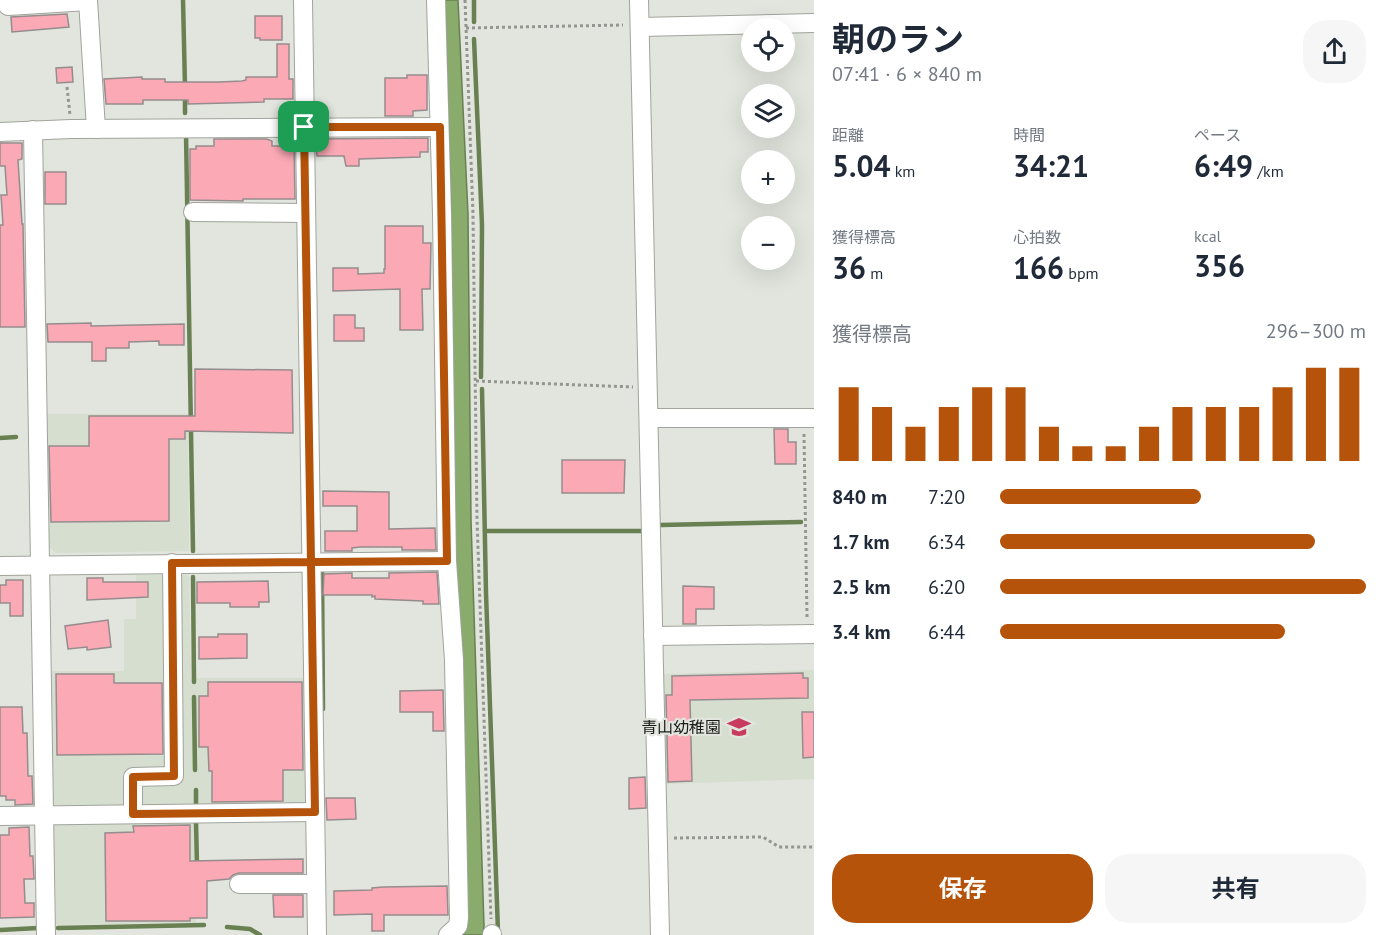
<!DOCTYPE html>
<html lang="ja">
<head>
<meta charset="utf-8">
<style>
	body { margin:0; font-family:"PT Sans","Noto Sans JP",sans-serif; background:#f6f6f7; color:#1f2937; height:100vh; display:flex; flex-direction:column; font-size:22px; white-space:nowrap }
	* { box-sizing:border-box; margin:0 }
	p { font-size:20px; color:#747a83 }
	.icon { flex:none; width:33px; height:33px; fill:none; stroke:currentColor; stroke-width:2; stroke-linecap:round; stroke-linejoin:round }
	.map { position:relative; flex:1; overflow:hidden }
	.sheet { display:flex; flex-direction:column; background:#fff; width:570px }
	.sheet>* { flex:none }
	.fabs { position:absolute; left:741px; top:18px; display:grid; gap:12px }
	.fabs a { display:grid; place-items:center; width:54px; height:54px; border-radius:50%; background:#fff; box-shadow:0 6px 24px #0002; font-size:30px }
	.pin { position:absolute; display:grid; place-items:center; width:51px; height:51px; color:#fff; margin:-26px; border-radius:12px; box-shadow:0 3px 9px #0006 }
	.round { display:grid; place-items:center; flex:none; width:63px; height:63px; border-radius:24px; background:#f6f6f7 }
	.summary { display:flex; align-items:center; justify-content:space-between; height:102px; padding:0 18px }
	h1 { font-size:33px; font-weight:700; line-height:45px }
	.stats { display:grid; grid-template-columns:repeat(3,1fr); gap:9px; height:102px; padding:6px 18px }
	.stats div { display:grid; align-content:center }
	.stats b { font-size:30px; font-weight:700 }
	.stats small { font-size:16px; font-weight:400 }
	.stats p { font-size:16px }
	.chart { height:168px; padding:12px 18px }
	.chart p { display:flex; justify-content:space-between }
	.chart svg { width:100%; height:108px; margin-top:6px; stroke:#b45309; stroke-width:6 }
	.button { display:flex; gap:12px; margin-top:auto; padding:12px 18px }
	.button a { flex:1; height:69px; border-radius:24px; background:#b45309; color:#fff; font-size:24px; font-weight:700; line-height:69px; text-align:center }
	.button a+a { background:#f6f6f7; color:#1f2937 }
	ul { padding:0 18px; list-style:none; font-size:20px }
	li { display:grid; grid-template-columns:96px 72px 1fr; align-items:center; height:45px }
	li i { height:15px; border-radius:8px; background:#b45309 }
	main { display:flex; flex:1; min-height:0 }
	.map>svg:first-child { display:block }
</style>
</head>
<body>
<main>
<div class="map">
<svg width="814" height="935" viewBox="0 0 814 935">
	<rect width="100%" height="100%" fill="#e1e5dd"/>
	<!-- built -->
	<g fill="#d5decf">
		<polygon points="46,414 188,414 189,551 56,553 48,546"/>
		<polygon points="136,575 189,575 191,678 311,678 312,805 60,811 54,806 51,671 124,671 124,619 136,619"/>
		<polygon points="814,670 814,779 665,784 663,674"/>
		<polygon points="194,817 196,923 56,925 54,819"/>
	</g>
	<!-- water -->
	<polygon fill="#89ab6b" stroke="#688052" stroke-width="1.5" points="445,0 458,0 468,214 471,520 484,926 483,935 462,935 466,924 455,561 451,214"/>
	<g fill="none" stroke-linecap="round" stroke-linejoin="round">
		<!-- stream -->
		<g stroke="#688052" stroke-width="4.5">
			<polyline points="183,0 185,87"/>
			<polyline points="474,22 474,0"/>
			<polyline points="474,39 482,225 481,377"/>
			<polyline points="185,96 185,113"/>
			<polyline points="186,133 193,551"/>
			<polyline points="482,389 486,593 498,932"/>
			<polyline points="0,438 16,437"/>
			<polyline points="661,525 801,522"/>
			<polyline points="485,531 641,531"/>
			<polyline points="322,571 323,709"/>
			<polyline points="193,577 194,682"/>
			<polyline points="194,697 195,770"/>
			<polyline points="196,790 196,808"/>
			<polyline points="196,821 197,867"/>
			<polyline points="227,927 250,929 260,935"/>
			<polyline points="58,928 204,925"/>
			<polyline points="0,930 38,928"/>
		</g>
	</g>
	<!-- building -->
	<g fill="#fba9b5" stroke="#968c8d" stroke-width="1.5">
		<polygon points="67,14 69,27 12,32 11,17"/>
		<polygon points="255,16 282,16 282,40 260,40 260,38 255,38"/>
		<polygon points="277,44 289,44 289,79 293,79 293,99 264,99 264,102 188,104 188,100 143,100 143,104 106,104 104,79 142,77 142,79 165,79 165,82 219,82 242,81 246,80 246,77 277,77"/>
		<polygon points="72,67 73,82 57,83 56,68"/>
		<polygon points="407,75 427,75 427,110 413,111 413,116 385,116 385,78 407,78"/>
		<polygon points="428,138 428,152 420,152 420,157 359,159 359,166 346,166 344,156 317,156 316,139"/>
		<polygon points="214,139 267,139 272,141 272,146 294,146 295,199 243,199 243,201 190,200 190,149 196,149 196,146 214,146"/>
		<polygon points="0,143 22,143 22,159 18,160 22,224 23,224 25,327 0,327 0,225 3,225 1,195 7,195 5,166 0,166"/>
		<rect x="45" y="172" width="21" height="32"/>
		<polygon points="385,226 423,226 423,243 431,243 430,289 422,289 423,330 400,330 400,289 333,291 333,268 358,268 358,274 384,273 384,269 385,269"/>
		<polygon points="334,315 355,315 355,328 364,328 364,341 334,341"/>
		<polygon points="91,323 91,326 184,324 184,345 159,345 159,341 129,342 129,348 106,348 106,361 92,361 92,342 48,342 47,324"/>
		<polygon points="195,369 292,370 293,433 185,431 185,439 169,439 169,521 51,522 49,446 89,446 89,416 195,416"/>
		<polygon points="774,429 788,429 788,442 796,442 796,464 775,464"/>
		<polygon points="562,460 625,460 624,493 562,493"/>
		<polygon points="323,491 389,492 389,529 435,528 436,550 402,550 402,547 360,547 352,548 352,551 325,551 325,531 357,531 357,506 323,506"/>
		<polygon points="437,572 439,604 423,604 423,601 375,599 375,596 372,597 372,595 323,595 324,574 352,573 352,578 389,578 389,573"/>
		<polygon points="87,578 103,578 103,582 148,582 148,597 87,600"/>
		<polygon points="6,580 23,580 23,616 10,616 10,603 0,603 0,585 6,585"/>
		<polygon points="268,581 269,602 259,602 259,607 230,607 230,603 197,603 197,582"/>
		<polygon points="683,586 714,587 714,609 696,609 696,624 683,624"/>
		<polygon points="108,620 111,647 87,650 87,647 68,649 65,626"/>
		<polygon points="218,634 247,634 247,658 199,659 199,637 218,637"/>
		<polygon points="803,673 803,678 808,678 808,698 690,700 692,781 668,782 666,695 672,695 672,676"/>
		<polygon points="56,674 114,674 114,683 162,683 163,754 57,755"/>
		<polygon points="208,682 302,682 303,770 283,770 283,801 212,802 212,771 209,771 208,747 199,747 199,696 208,696"/>
		<polygon points="443,690 444,731 433,731 433,712 400,712 400,691"/>
		<polygon points="0,707 22,707 23,733 27,733 28,776 32,776 33,804 15,805 15,800 6,800 6,796 0,796"/>
		<polygon points="802,712 814,712 814,757 803,758"/>
		<polygon points="645,777 646,808 629,809 629,778"/>
		<polygon points="326,798 355,798 356,819 327,820"/>
		<polygon points="190,825 190,861 303,859 303,873 239,873 233,875 229,879 207,881 207,918 190,918 190,921 106,921 105,833 134,832 133,826"/>
		<polygon points="29,827 30,856 33,856 34,879 24,879 25,903 34,903 34,917 0,918 0,835 9,835 9,828"/>
		<polygon points="447,886 448,915 384,915 384,931 372,931 372,914 334,915 334,891 372,890 372,888 383,887"/>
		<polygon points="273,895 303,895 303,917 274,917"/>
	</g>
	<g fill="none" stroke-linecap="round" stroke-linejoin="round">
		<!-- minor casing -->
		<g stroke="#a0a49c" stroke-width="20">
			<g id="minor">
				<polyline points="7,0 8,6 88,1"/>
				<polyline points="88,0 96,129"/>
				<polyline points="303,0 317,935"/>
				<polyline points="436,0 442,214 447,561 454,660 459,918 458,926 448,935"/>
				<polyline points="639,0 660,935"/>
				<polyline points="640,27 814,23"/>
				<polyline points="33,130 46,935"/>
				<polyline points="0,132 71,129 439,127"/>
				<polyline points="193,212 306,213"/>
				<polyline points="649,418 814,418"/>
				<polyline points="0,566 447,561"/>
				<polyline points="653,636 814,634"/>
				<polyline points="133,814 133,777 174,776 172,563"/>
				<polyline points="0,816 315,812"/>
				<polyline points="239,884 316,884"/>
				<polyline points="492,935 492,934"/>
			</g>
		</g>
		<!-- path -->
		<g stroke="#939690" stroke-width="3" stroke-dasharray="3 3" stroke-linecap="butt">
			<polyline points="465,0 473,214 477,519 491,919"/>
			<polyline points="466,28 623,25"/>
			<polyline points="67,87 70,115"/>
			<polyline points="476,381 633,387"/>
			<polyline points="804,434 807,617"/>
			<polyline points="674,838 763,837 779,847 814,847"/>
		</g>
		<!-- minor -->
		<use href="#minor" stroke="#fff" stroke-width="18"/>
	</g>
	<g fill="none" stroke-linecap="round" stroke-linejoin="round">
		<!-- route casing -->
		<g stroke="#fff" stroke-width="12">
			<polyline id="route" points="304,127 311,562 172,563 174,776 133,777 133,814 315,812 311,562 447,561 440,127 304,127"/>
		</g>
		<!-- route -->
		<use href="#route" stroke="#b45309" stroke-width="8"/>
	</g>
	<!-- icons -->
	<defs>
		<g id="school-bare" transform="scale(1.8)"><path d="M0-5L7-2L0 1L-7-2ZM-4 1L0 2.5L4 1V4Q0 6-4 4Z" fill="#c93a5f" stroke="#e1e5dd" stroke-width="2.5" paint-order="stroke"/></g>
	</defs>
	<g fill-rule="evenodd">
		<use href="#school-bare" x="739" y="727"/>
	</g>
	<g text-anchor="middle" stroke-width="4.5" stroke-linejoin="round" paint-order="stroke">
		<!-- poi labels -->
		<g font-size="16" fill="#1a1c19" stroke="#e1e5dd" text-anchor="end">
			<text x="721" y="733">青山幼稚園</text>
		</g>
	</g>
</svg>
<div class="fabs">
<a><svg class="icon" aria-label="locate" viewBox="0 0 24 24"><circle cx="12" cy="12" r="6"/><path d="M12 2v4M12 18v4M2 12h4M18 12h4"/></svg></a>
<a><svg class="icon" aria-label="layers" viewBox="0 0 24 24"><path d="M12 4l9 5-9 5-9-5zM3 14l9 5 9-5"/></svg></a>
<a>+</a>
<a>−</a>
</div>
<div class="pin" style="left:304px;top:127px;background:#1e9e55"><svg class="icon" aria-label="arrive" viewBox="0 0 24 24"><path d="M6 21V4h12l-3 4 3 4H6"/></svg></div>
</div>
<section class="sheet">
<div class="summary"><div><h1>朝のラン</h1><p>07:41 · 6 × 840 m</p></div><a class="round"><svg class="icon" aria-label="share" viewBox="0 0 24 24"><path d="M12 15V3M7 8l5-5 5 5M5 13v7h14v-7"/></svg></a></div>
<div class="stats">
<div><p>距離</p><b>5.04<small> km</small></b></div>
<div><p>時間</p><b>34:21</b></div>
<div><p>ペース</p><b>6:49<small> /km</small></b></div>
</div>
<div class="stats">
<div><p>獲得標高</p><b>36<small> m</small></b></div>
<div><p>心拍数</p><b>166<small> bpm</small></b></div>
<div><p>kcal</p><b>356</b></div>
</div>
<div class="chart"><p><span>獲得標高</span>296–300 m</p>
<svg viewBox="0 0 160 44" preserveAspectRatio="none"><path d="M5 44V14M15 44V22M25 44V30M35 44V22M45 44V14M55 44V14M65 44V30M75 44V38M85 44V38M95 44V30M105 44V22M115 44V22M125 44V22M135 44V14M145 44V6M155 44V6"/></svg>
</div>
<ul>
<li><b>840 m</b>7:20<i style="width:55%"></i></li>
<li><b>1.7 km</b>6:34<i style="width:86%"></i></li>
<li><b>2.5 km</b>6:20<i style="width:100%"></i></li>
<li><b>3.4 km</b>6:44<i style="width:78%"></i></li>
</ul>
<div class="button"><a>保存</a><a>共有</a></div>
</section>
</main>
</body>
</html>
